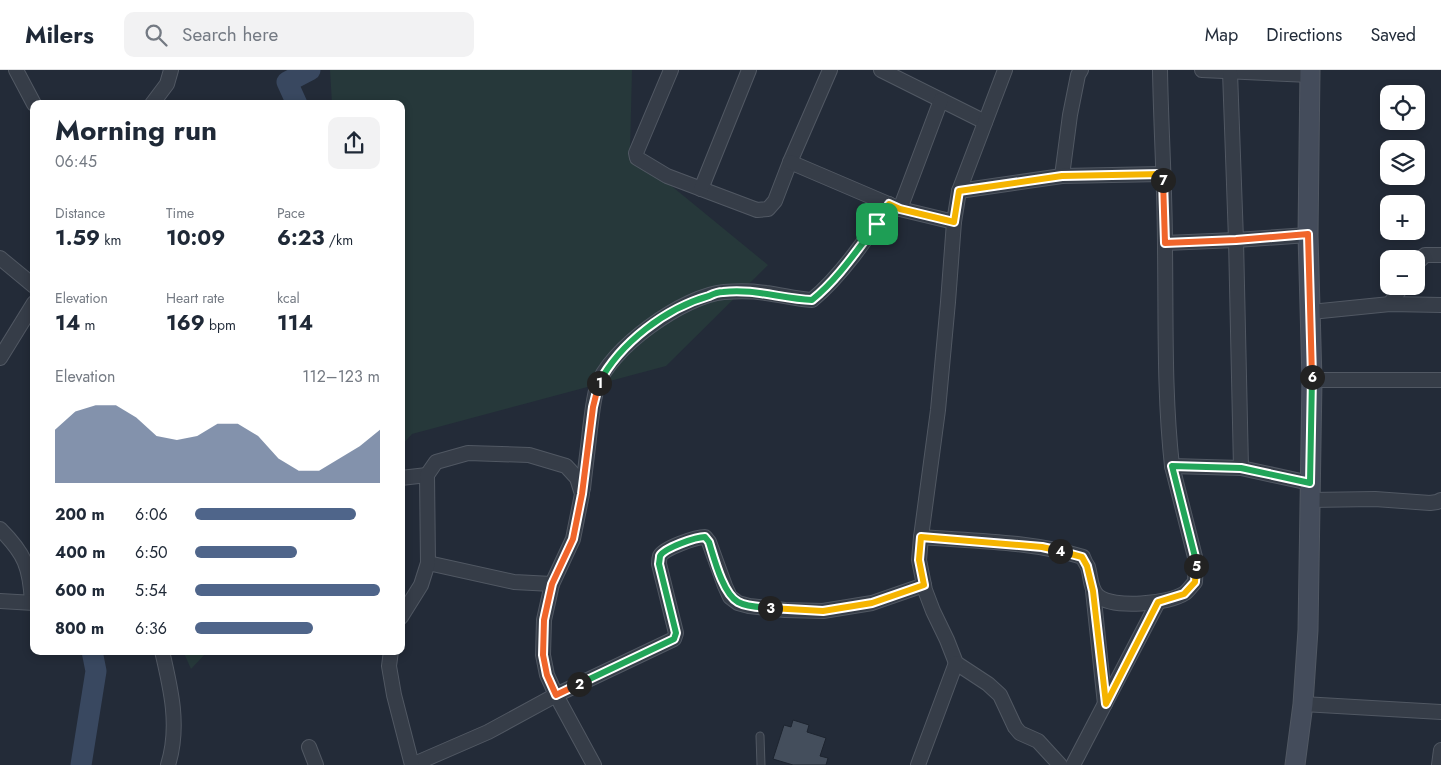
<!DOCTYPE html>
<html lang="en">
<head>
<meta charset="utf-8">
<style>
	body { margin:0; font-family:Jost,sans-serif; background:#f2f2f3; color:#1f2937; height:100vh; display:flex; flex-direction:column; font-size:19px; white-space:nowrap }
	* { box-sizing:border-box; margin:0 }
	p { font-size:16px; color:#747a83 }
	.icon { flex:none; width:28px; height:28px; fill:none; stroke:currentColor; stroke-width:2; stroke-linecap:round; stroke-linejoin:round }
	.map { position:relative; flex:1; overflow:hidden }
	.sheet { position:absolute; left:30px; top:30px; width:375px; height:555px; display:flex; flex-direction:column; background:#fff; border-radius:10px; box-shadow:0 2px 8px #0003 }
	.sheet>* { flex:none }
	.tools { position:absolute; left:1380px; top:15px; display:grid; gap:10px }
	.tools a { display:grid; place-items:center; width:45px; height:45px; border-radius:10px; background:#fff; box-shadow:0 2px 8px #0003; font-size:25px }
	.pin { position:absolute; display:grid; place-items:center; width:42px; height:42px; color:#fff; margin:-21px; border-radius:10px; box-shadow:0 2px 8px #0006 }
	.km { position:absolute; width:25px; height:25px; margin:-12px; border-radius:50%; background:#222; color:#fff; font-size:14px; line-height:25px; text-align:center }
	.round { display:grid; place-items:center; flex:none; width:52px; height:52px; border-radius:10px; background:#f2f2f3 }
	.summary { display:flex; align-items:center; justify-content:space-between; height:85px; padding:0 25px }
	h1 { font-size:28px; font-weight:700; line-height:38px }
	.figures { display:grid; grid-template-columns:repeat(3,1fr); gap:8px; height:85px; padding:5px 25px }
	.figures div { display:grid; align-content:center }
	.figures b { font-size:21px; font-weight:700 }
	.figures small { font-size:14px; font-weight:400 }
	.figures p { font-size:14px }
	.chart { height:140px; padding:10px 25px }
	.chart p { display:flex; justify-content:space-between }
	.chart svg { width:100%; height:90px; margin-top:5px; fill:#4f658a; opacity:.7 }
	ul { padding:0 25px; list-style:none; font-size:16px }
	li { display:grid; grid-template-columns:80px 60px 1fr; align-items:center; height:38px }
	li i { height:12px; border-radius:6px; background:#4f658a }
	header { display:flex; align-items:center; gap:30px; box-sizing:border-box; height:70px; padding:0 25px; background:#fff; border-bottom:1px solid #e0e1e3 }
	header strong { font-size:24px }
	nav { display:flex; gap:28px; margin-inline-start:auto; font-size:18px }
	.search { width:350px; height:45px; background:#f2f2f3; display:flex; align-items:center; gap:12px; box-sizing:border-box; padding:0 18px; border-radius:10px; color:#747a83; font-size:19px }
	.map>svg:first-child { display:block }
</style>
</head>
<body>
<header>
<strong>Milers</strong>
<div class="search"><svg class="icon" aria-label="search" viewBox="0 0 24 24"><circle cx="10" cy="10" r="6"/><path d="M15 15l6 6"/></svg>Search here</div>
<nav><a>Map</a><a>Directions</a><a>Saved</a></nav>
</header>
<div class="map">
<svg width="1441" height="695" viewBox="0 0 1441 695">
	<rect width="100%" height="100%" fill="#232b38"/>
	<!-- green -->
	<g fill="#26383a">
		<polygon points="330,0 632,0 630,82 768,195 666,296 412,364 401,376 401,34 332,34"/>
		<polygon points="183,581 208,581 191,599"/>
	</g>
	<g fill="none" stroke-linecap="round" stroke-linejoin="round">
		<!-- river -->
		<g stroke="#394860" stroke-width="21">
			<polyline points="297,34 287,12 310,0"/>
			<polyline points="81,695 96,601 92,581"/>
		</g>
	</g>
	<!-- building -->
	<polygon fill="#444e5c" stroke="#1d242f" points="793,650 809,655 807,662 826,668 820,686 828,688 826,695 793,695 773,689 784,655 791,657"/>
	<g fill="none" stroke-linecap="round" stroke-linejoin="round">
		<!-- lane casing -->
		<g stroke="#515863" stroke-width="9">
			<polyline id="lane" points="760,666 761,695"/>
		</g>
		<!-- street casing -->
		<g stroke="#515863" stroke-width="16">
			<g id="street">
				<polyline points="16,0 34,34"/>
				<polyline points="671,0 636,83 637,88 667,106 757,140 768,139 775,131 790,92 830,0"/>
				<polyline points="881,0 985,52"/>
				<polyline points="1005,0 959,121 954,152 948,232 938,340 921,467 919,490 925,520 933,541 947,570 956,593 988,614 1000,625 1015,657 1020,663 1038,671 1060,695"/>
				<path d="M1160,0C1161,60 1165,119 1165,179C1166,251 1164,324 1172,396L1241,398L1310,413"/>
				<polyline points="1202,0 1310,5"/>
				<polyline points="1230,2 1236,170 1241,398"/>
				<polyline points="152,34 167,14 171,0"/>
				<polyline points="790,92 900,139 954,152"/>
				<polyline points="1062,106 1070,45 1078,5 1081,0"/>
				<polyline points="701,119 749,0"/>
				<polyline points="959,121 1062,106 1162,104"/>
				<polyline points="900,139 941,30"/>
				<polyline points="1165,173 1236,170 1308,165"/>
				<polyline points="0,188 34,216"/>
				<polyline points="1416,194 1425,185 1441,185"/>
				<polyline points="1390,234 1402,216"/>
				<polyline points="1311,242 1390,234 1441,235"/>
				<polyline points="0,288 34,233"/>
				<polyline points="1312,310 1441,310"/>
				<polyline points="401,408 427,405"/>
				<path d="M583,419C585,399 588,379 590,359C592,345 593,331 597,317C608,279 685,225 724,222C738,221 753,221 766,223C782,225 796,229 812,230C840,207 870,165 889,134"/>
				<polyline points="1310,430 1375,429 1430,433 1437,432 1441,430"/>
				<path d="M0,459C25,484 30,497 32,532"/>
				<path d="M921,467C974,471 1031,471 1083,487C1084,490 1086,494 1088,497C1091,507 1090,519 1098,526C1113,539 1169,534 1185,523C1189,520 1192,515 1195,512L1196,491L1172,396"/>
				<polyline points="428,493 514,512 552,514"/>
				<polyline points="1093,521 1105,634"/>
				<polyline points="0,531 34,533"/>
				<polyline points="401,547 421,515 428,493 427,405 436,392 468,383 529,385 566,396 577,408 582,424 573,469 552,514 544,550 543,585 547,605 556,625 488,662 412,695"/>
				<path d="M162,581C171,619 180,657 168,695"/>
				<polyline points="391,581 389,596 394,625 412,695"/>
				<polyline points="1303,634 1441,642"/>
				<polyline points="309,677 316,695"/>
				<path d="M594,695L556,625L674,569L676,563L659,494C659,492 659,489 660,486C664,478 696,467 705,467L709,472L725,516L730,527L738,533L749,536L785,540L823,541L872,533L924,515"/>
				<polyline points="918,695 956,593"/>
				<polyline points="1073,695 1158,532"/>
				<polyline points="1439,695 1441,680"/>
			</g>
		</g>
		<!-- secondary casing -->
		<g stroke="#515863" stroke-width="21">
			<polyline id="secondary" points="1295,695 1303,634 1308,560 1312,310 1308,165 1310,0"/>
		</g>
		<!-- lane -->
		<use href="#lane" stroke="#363d48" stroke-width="7"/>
		<!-- street -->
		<use href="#street" stroke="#363d48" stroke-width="14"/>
		<!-- secondary -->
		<use href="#secondary" stroke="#444c5b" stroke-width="19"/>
	</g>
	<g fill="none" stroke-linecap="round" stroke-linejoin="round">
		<!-- split-1 casing -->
		<g stroke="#fff" stroke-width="10">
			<path id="split-1" d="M599,313C620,273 666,238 709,226C713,224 718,222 723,222C753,218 782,229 812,230C838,209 857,180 877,154"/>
		</g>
		<!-- split-2 casing -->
		<g stroke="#fff" stroke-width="10">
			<polyline id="split-2" points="579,614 556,625 547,605 543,585 544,550 552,514 573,469 582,424 593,337 599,313"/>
		</g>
		<!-- split-3 casing -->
		<g stroke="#fff" stroke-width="10">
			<path id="split-3" d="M579,614L674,569L676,563L659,494C659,494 660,487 660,486C664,478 696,467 705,467L709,472C714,488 723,524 738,532C747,537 759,537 770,538"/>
		</g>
		<!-- split-4 casing -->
		<g stroke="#fff" stroke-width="10">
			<polyline id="split-4" points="770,538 823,541 872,533 924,515 919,490 921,467 1042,477 1060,481"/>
		</g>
		<!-- split-5 casing -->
		<g stroke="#fff" stroke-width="10">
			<polyline id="split-5" points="1060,481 1082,487 1087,496 1093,521 1106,634 1158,532 1184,524 1195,512 1196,496"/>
		</g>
		<!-- split-6 casing -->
		<g stroke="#fff" stroke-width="10">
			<polyline id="split-6" points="1196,496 1196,491 1172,396 1241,398 1310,413 1312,307"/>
		</g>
		<!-- split-7 casing -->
		<g stroke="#fff" stroke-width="10">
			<polyline id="split-7" points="1163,110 1165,173 1236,170 1308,164 1312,307"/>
		</g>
		<!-- split-8 casing -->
		<g stroke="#fff" stroke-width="10">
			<polyline id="split-8" points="877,154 889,134 900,139 954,152 959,121 1062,106 1162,104 1163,110"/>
		</g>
		<!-- split-1 -->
		<use href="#split-1" stroke="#22a559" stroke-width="6"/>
		<!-- split-2 -->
		<use href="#split-2" stroke="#f0652b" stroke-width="6"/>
		<!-- split-3 -->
		<use href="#split-3" stroke="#22a559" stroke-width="6"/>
		<!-- split-4 -->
		<use href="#split-4" stroke="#f5b400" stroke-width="6"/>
		<!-- split-5 -->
		<use href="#split-5" stroke="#f5b400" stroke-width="6"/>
		<!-- split-6 -->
		<use href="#split-6" stroke="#22a559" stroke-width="6"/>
		<!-- split-7 -->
		<use href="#split-7" stroke="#f0652b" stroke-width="6"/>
		<!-- split-8 -->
		<use href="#split-8" stroke="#f5b400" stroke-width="6"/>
	</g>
</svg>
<div class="tools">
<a><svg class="icon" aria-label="locate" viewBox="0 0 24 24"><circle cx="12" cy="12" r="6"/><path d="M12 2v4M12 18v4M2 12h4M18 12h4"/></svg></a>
<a><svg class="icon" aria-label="layers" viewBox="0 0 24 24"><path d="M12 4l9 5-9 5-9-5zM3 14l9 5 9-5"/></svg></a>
<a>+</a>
<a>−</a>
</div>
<div class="pin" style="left:877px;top:154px;background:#1e9e55"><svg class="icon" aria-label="arrive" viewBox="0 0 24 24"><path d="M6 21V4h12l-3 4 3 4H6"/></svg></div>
<b class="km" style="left:599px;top:313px">1</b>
<b class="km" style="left:579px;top:614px">2</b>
<b class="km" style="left:770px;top:538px">3</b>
<b class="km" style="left:1060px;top:481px">4</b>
<b class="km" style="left:1196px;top:496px">5</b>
<b class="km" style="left:1312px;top:307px">6</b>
<b class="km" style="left:1163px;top:110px">7</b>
<section class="sheet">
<div class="summary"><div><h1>Morning run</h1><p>06:45</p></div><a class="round"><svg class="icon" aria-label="share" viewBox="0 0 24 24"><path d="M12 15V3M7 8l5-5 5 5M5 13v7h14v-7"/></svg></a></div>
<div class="figures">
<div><p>Distance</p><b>1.59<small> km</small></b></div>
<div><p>Time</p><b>10:09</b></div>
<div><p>Pace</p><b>6:23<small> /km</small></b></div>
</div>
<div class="figures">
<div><p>Elevation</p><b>14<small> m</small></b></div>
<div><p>Heart rate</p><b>169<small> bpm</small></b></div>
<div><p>kcal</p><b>114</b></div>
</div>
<div class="chart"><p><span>Elevation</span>112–123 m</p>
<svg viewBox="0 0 160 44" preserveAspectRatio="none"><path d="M0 44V18L10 9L20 6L30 6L40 12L50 21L60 23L70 21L80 15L90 15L100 21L110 32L120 38L130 38L140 32L150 26L160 18V44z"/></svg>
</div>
<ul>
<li><b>200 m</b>6:06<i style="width:87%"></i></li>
<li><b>400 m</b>6:50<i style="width:55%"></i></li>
<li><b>600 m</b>5:54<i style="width:100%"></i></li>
<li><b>800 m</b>6:36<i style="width:64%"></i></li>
</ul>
</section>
</div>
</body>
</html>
